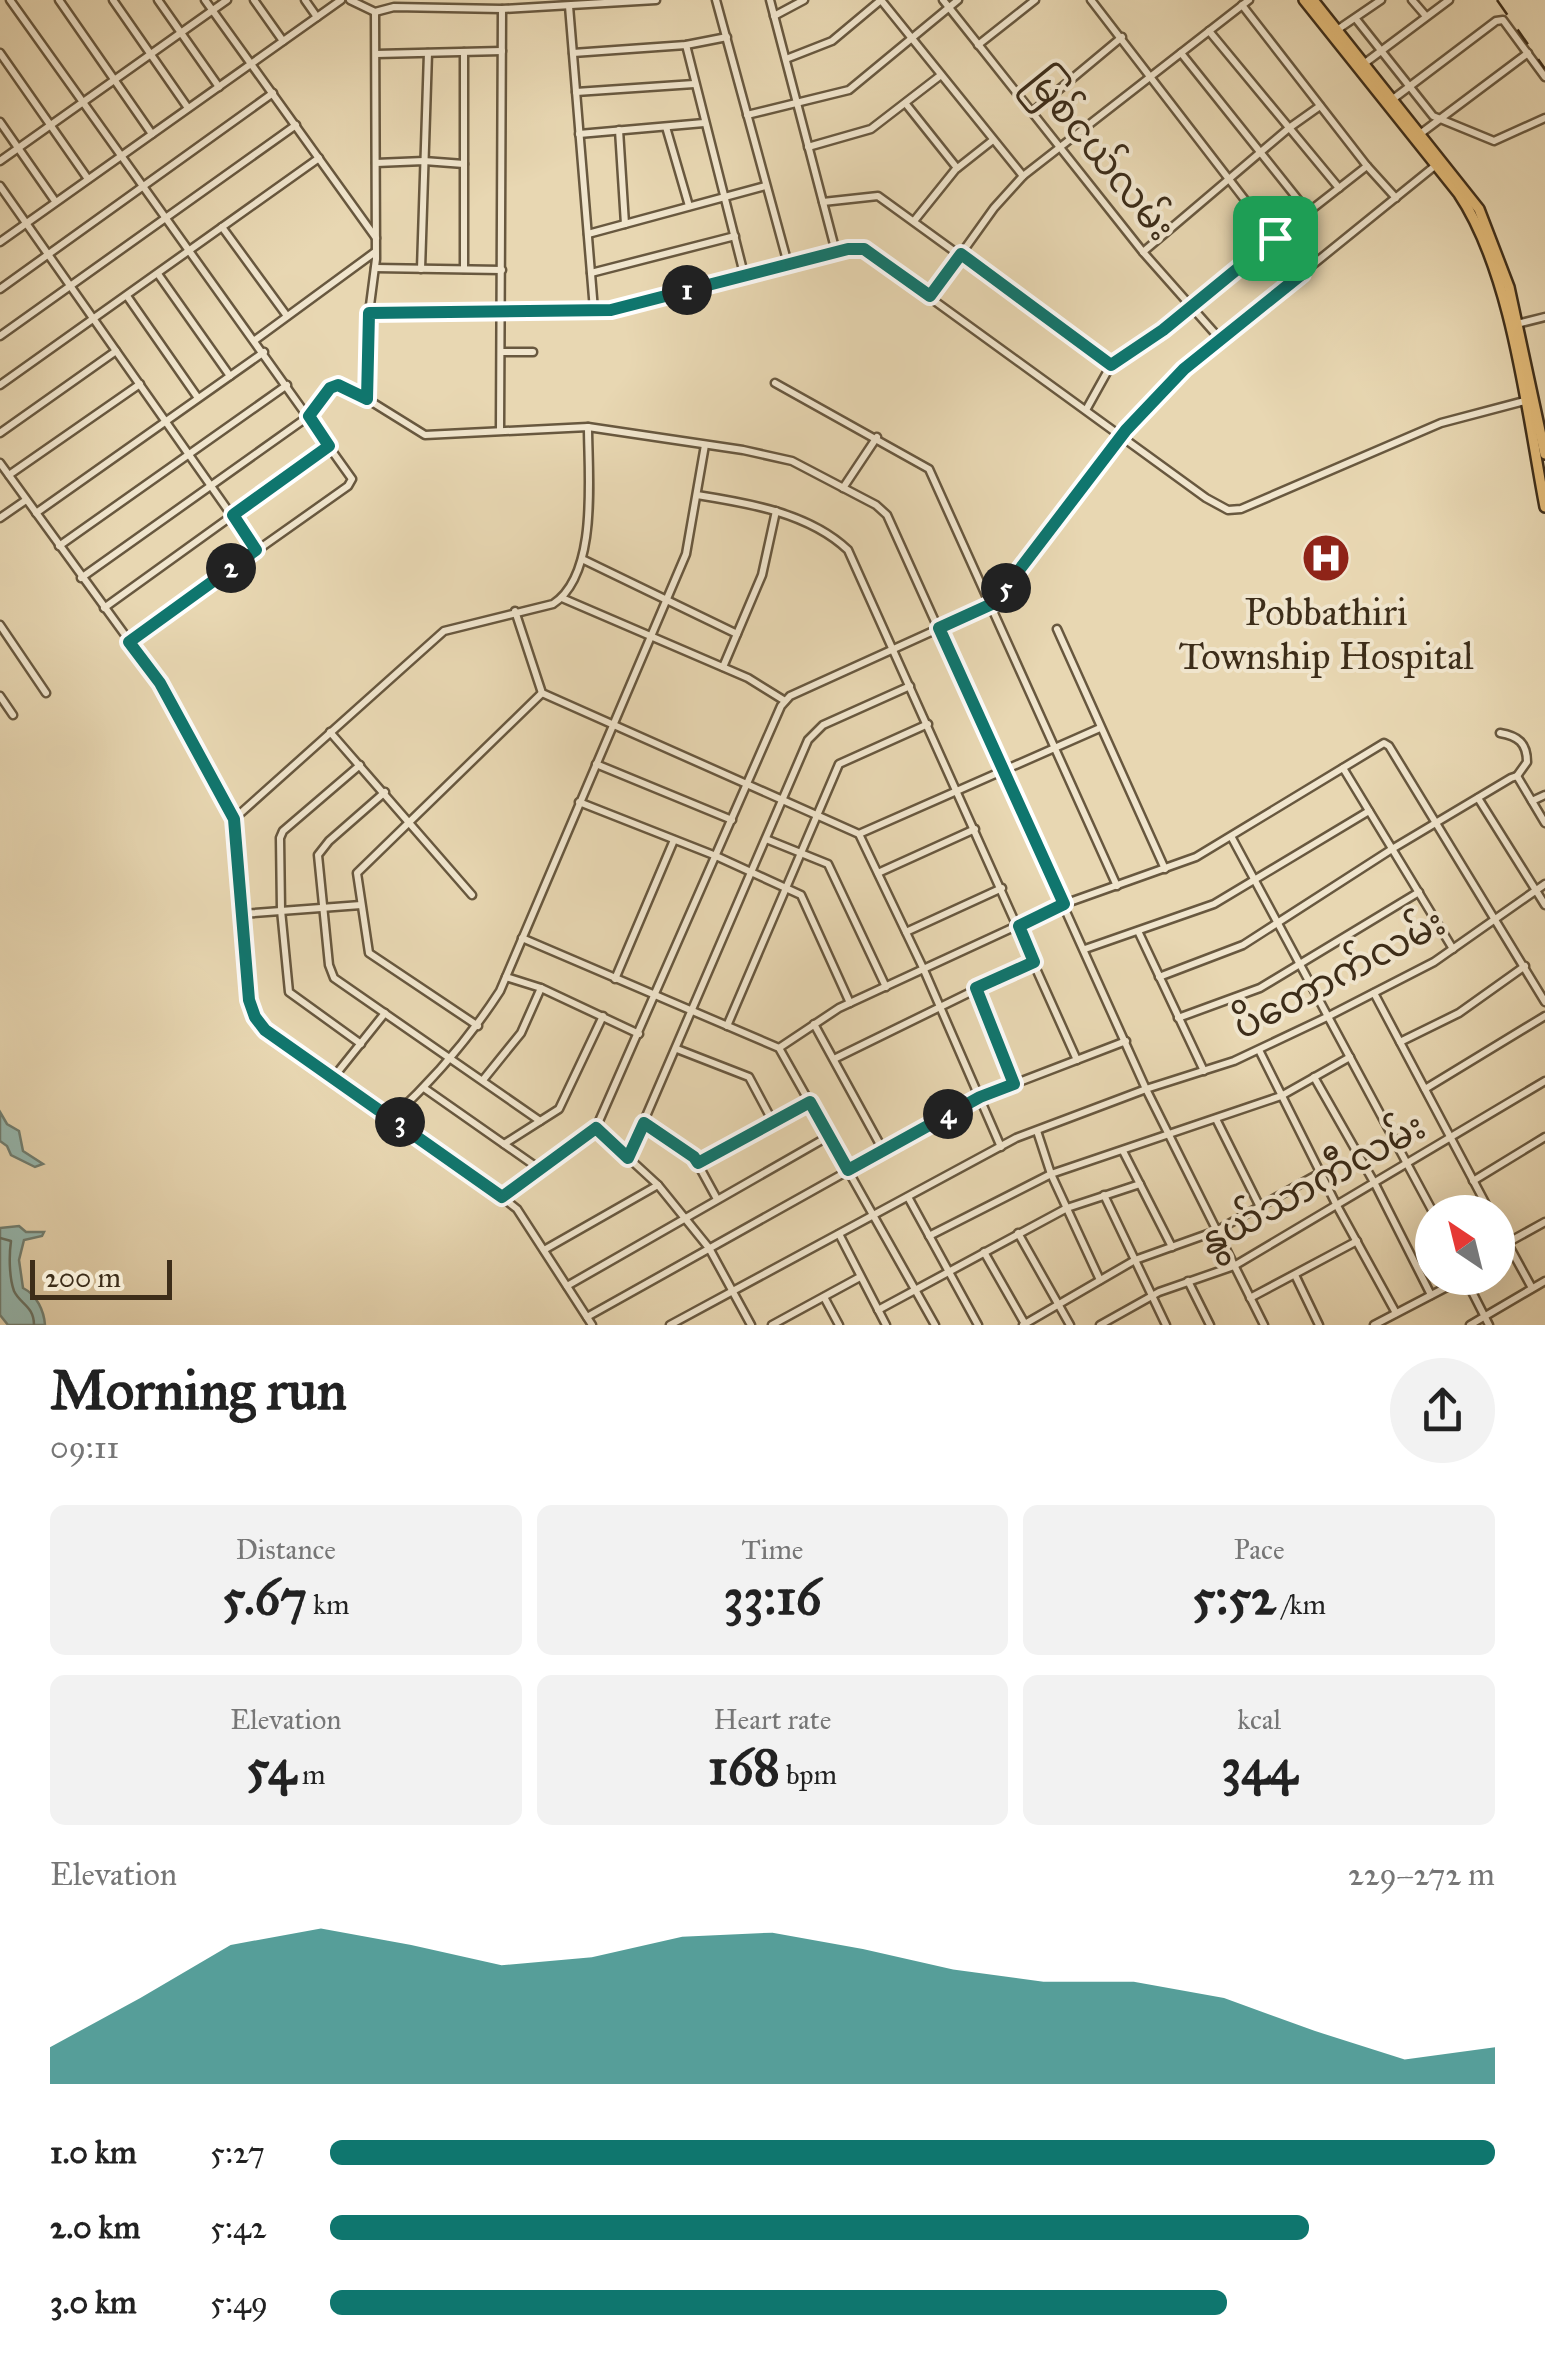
<!DOCTYPE html>
<html lang="en">
<head>
<meta charset="utf-8">
<style>
	body { margin:0; font-family:"IM FELL Great Primer","Noto Sans Myanmar",serif; background:#f2f2f2; color:#222; height:100vh; display:flex; flex-direction:column; font-size:38px; white-space:nowrap }
	* { box-sizing:border-box; margin:0 }
	p { font-size:32px; color:#767676 }
	.icon { flex:none; width:55px; height:55px; fill:none; stroke:currentColor; stroke-width:2; stroke-linecap:round; stroke-linejoin:round }
	.map { position:relative; height:1325px; overflow:hidden }
	.details { display:flex; flex-direction:column; background:#fff; flex:1 }
	.details>* { flex:none }
	.needle { width:65px; rotate:325deg }
	.tools { position:absolute; left:1415px; top:1195px; display:grid; gap:20px }
	.tools a { display:grid; place-items:center; width:100px; height:100px; border-radius:50%; background:#fff; box-shadow:0 10px 40px #0002; font-size:50px }
	.scale { position:absolute; left:30px; bottom:25px; width:142px; box-sizing:border-box; padding-left:10px; border:5px solid #3d2d19; border-top:0; font-size:28px; line-height:35px; white-space:nowrap; color:#3d2d19; -webkit-text-stroke:8px #f0e5cd; paint-order:stroke }
	.pin { position:absolute; display:grid; place-items:center; width:85px; height:85px; color:#fff; margin:-42px; border-radius:20px; box-shadow:0 5px 15px #0006 }
	.km { position:absolute; width:50px; height:50px; margin:-25px; border-radius:50%; background:#222; color:#fff; font-size:28px; line-height:50px; text-align:center }
	.round { display:grid; place-items:center; flex:none; width:105px; height:105px; border-radius:52px; background:#f2f2f2 }
	.summary { display:flex; align-items:center; justify-content:space-between; height:170px; padding:0 50px }
	h1 { font-size:55px; font-weight:800; line-height:75px }
	.stats { display:grid; grid-template-columns:repeat(3,1fr); gap:15px; height:170px; padding:10px 50px }
	.stats div { display:grid; align-content:center; border-radius:15px; background:#f2f2f2; text-align:center }
	.stats b { font-size:50px; font-weight:800 }
	.stats small { font-size:28px; font-weight:400 }
	.stats p { font-size:28px }
	.chart { height:280px; padding:20px 50px }
	.chart p { display:flex; justify-content:space-between }
	.chart svg { width:100%; height:180px; margin-top:10px; fill:#0f766e; opacity:.7 }
	ul { padding:0 50px; list-style:none; font-size:32px }
	li { display:grid; grid-template-columns:160px 120px 1fr; align-items:center; height:75px }
	li i { height:25px; border-radius:12px; background:#0f766e }
	.map>svg:first-child { display:block }
</style>
</head>
<body>
<div class="map">
<svg width="1545" height="1325" viewBox="0 0 1545 1325">
	<rect width="100%" height="100%" fill="#e8d7b2"/>
	<filter id="stains"><feTurbulence type="fractalNoise" baseFrequency=".002" numOctaves="4"/><feColorMatrix values="0 0 0 0 .2 0 0 0 0 .09 0 0 0 0 .02 0 0 0 .5 -.17"/></filter>
	<radialGradient id="worn" r=".72"><stop offset=".6" stop-color="#630" stop-opacity="0"/><stop offset="1" stop-color="#630" stop-opacity=".3"/></radialGradient>
	<!-- water -->
	<g fill="#97b9b0" stroke="#738174" stroke-width="2.5">
		<polygon points="0,1112 7,1124 19,1131 23,1151 43,1164 35,1167 11,1155 7,1146 0,1141"/>
		<path d="M19,1226L26,1232H44L42,1236L24,1240L19,1260L23,1288C37,1295 44,1311 45,1325H8L0,1315V1228Z"/>
	</g>
	<g fill="none" stroke-linecap="round" stroke-linejoin="round">
		<!-- shore -->
		<path stroke="#6a7364" stroke-width="2.5" d="M0,1238L11,1241C9,1255 9,1277 14,1291C20,1304 34,1306 34,1325"/>
		<!-- minor casing -->
		<g stroke="#68583f" stroke-width="11">
			<g id="minor">
				<polyline points="10,0 352,479 348,486 129,641"/>
				<polyline points="59,0 152,134"/>
				<polyline points="113,0 188,108"/>
				<polyline points="158,0 219,87"/>
				<polyline points="205,0 376,238"/>
				<polyline points="254,0 283,41"/>
				<polyline points="305,0 317,17"/>
				<polyline points="350,0 375,12 394,7 502,9 656,0"/>
				<polyline points="716,0 788,264"/>
				<polyline points="770,0 836,252"/>
				<polyline points="881,0 1023,176"/>
				<polyline points="943,0 1143,252 1220,339"/>
				<polyline points="1091,0 1302,274"/>
				<polyline points="1412,0 1425,15"/>
				<polyline points="1242,5 1367,166 1396,198"/>
				<polyline points="569,6 594,310"/>
				<polyline points="774,16 804,0"/>
				<polyline points="1356,19 1433,116 1494,141 1545,118"/>
				<polyline points="1337,30 1381,0"/>
				<polyline points="1209,31 1339,188"/>
				<polyline points="686,45 744,274"/>
				<polyline points="978,45 1035,0"/>
				<polyline points="464,52 464,269"/>
				<polyline points="0,53 88,179"/>
				<polyline points="573,53 686,45 727,37"/>
				<polyline points="1181,53 1308,212"/>
				<polyline points="376,54 502,51"/>
				<polyline points="786,59 832,41 881,0"/>
				<polyline points="1365,63 1449,0"/>
				<polyline points="576,92 694,84"/>
				<polyline points="1393,99 1496,21 1503,20 1545,77"/>
				<polyline points="906,104 957,168"/>
				<polyline points="1032,112 1122,37"/>
				<polyline points="747,115 849,90 958,0"/>
				<polyline points="0,122 55,201"/>
				<polyline points="666,127 689,206"/>
				<polyline points="619,130 625,224"/>
				<polyline points="579,134 704,123"/>
				<polyline points="1420,134 1528,53"/>
				<polyline points="808,147 871,129 941,75"/>
				<polyline points="0,161 227,0"/>
				<polyline points="376,163 424,161 464,164"/>
				<polyline points="0,186 256,550"/>
				<polyline points="823,202 878,196 1111,365"/>
				<polyline points="914,221 955,170 993,140"/>
				<polyline points="222,227 287,316"/>
				<polyline points="588,234 765,186"/>
				<polyline points="0,242 341,0"/>
				<polyline points="1143,252 1289,128 1320,106"/>
				<polyline points="375,268 502,270"/>
				<polyline points="421,269 428,53"/>
				<polyline points="591,273 735,236"/>
				<polyline points="158,274 230,376"/>
				<polyline points="0,289 273,93"/>
				<polyline points="127,296 198,398"/>
				<polyline points="931,296 994,208 1023,176 1249,0"/>
				<polyline points="369,313 611,310 848,249 863,249 1206,498 1228,510 1241,509 1441,423 1528,400"/>
				<polyline points="1517,324 1545,317"/>
				<polyline points="0,336 296,125"/>
				<polyline points="255,340 375,252"/>
				<polyline points="501,352 533,352"/>
				<polyline points="775,383 929,469 1117,886"/>
				<polyline points="0,385 319,158"/>
				<polyline points="367,399 369,313 376,259 375,12"/>
				<polyline points="1086,410 1111,365 1163,330 1196,300 1367,166"/>
				<polyline points="500,430 502,9"/>
				<polyline points="0,433 116,351"/>
				<polyline points="0,463 160,683 234,819 249,1000 255,1017 265,1030 464,1167 517,1209 592,1325"/>
				<polyline points="9,475 140,384"/>
				<polyline points="843,488 877,437"/>
				<path d="M697,495C748,503 809,513 848,550L1077,1060"/>
				<polyline points="36,513 264,352"/>
				<polyline points="0,518 26,500"/>
				<polyline points="59,546 287,385"/>
				<polyline points="582,559 737,634"/>
				<polyline points="81,578 309,416 333,385 367,399 425,435 588,427 743,450 792,461 876,505 887,515 1146,1089 1264,1325"/>
				<polyline points="562,598 748,678 785,701"/>
				<polyline points="104,608 329,446"/>
				<polyline points="515,611 542,693 859,834 924,970 1001,1147"/>
				<polyline points="0,625 46,693"/>
				<polyline points="1057,629 1165,869"/>
				<polyline points="723,667 762,575 776,511"/>
				<polyline points="0,696 13,715"/>
				<polyline points="330,732 472,895"/>
				<path d="M1500,733C1518,736 1527,743 1527,762L1517,776"/>
				<polyline points="596,764 732,820"/>
				<polyline points="360,765 283,831 280,838 281,910 289,992 361,1044"/>
				<polyline points="1343,768 1453,949"/>
				<polyline points="385,792 329,841 318,855 329,965 334,978 540,1121"/>
				<polyline points="1478,798 1545,905"/>
				<polyline points="1532,801 1545,795"/>
				<polyline points="579,802 716,856 801,895 850,1003"/>
				<path d="M234,819L444,631L553,604C599,574 588,475 588,427"/>
				<polyline points="859,834 1100,728"/>
				<polyline points="1232,838 1433,1212"/>
				<polyline points="766,839 828,864 886,987"/>
				<polyline points="878,873 975,829"/>
				<polyline points="242,914 361,905"/>
				<polyline points="1138,931 1204,1071"/>
				<polyline points="906,932 1002,888"/>
				<polyline points="522,938 779,1048 935,1325"/>
				<polyline points="1085,949 1214,904 1369,811"/>
				<polyline points="506,977 541,988 639,1034"/>
				<polyline points="1159,977 1243,945 1392,849 1511,778 1517,776 1520,781 1545,823"/>
				<polyline points="615,979 674,840"/>
				<polyline points="976,989 1015,1084"/>
				<polyline points="1374,993 1490,1212"/>
				<polyline points="1178,1018 1260,988 1419,892"/>
				<polyline points="814,1024 883,1150"/>
				<polyline points="478,1026 369,953 357,873 542,693"/>
				<polyline points="727,1026 839,764 928,724"/>
				<polyline points="1400,1042 1459,1013 1525,966"/>
				<polyline points="779,1048 839,1008 1064,904 1196,857 1384,743 1389,746 1545,1002"/>
				<polyline points="677,1049 749,1077 773,1122"/>
				<polyline points="1259,1050 1336,1204 1396,1313"/>
				<polyline points="834,1059 1034,961"/>
				<polyline points="1314,1077 1375,1184 1431,1295"/>
				<polyline points="333,1078 385,1013"/>
				<polyline points="483,1080 521,1033 541,988"/>
				<polyline points="424,1088 541,1170"/>
				<polyline points="1425,1089 1545,1016"/>
				<path d="M393,1117C435,1078 469,1039 500,991L686,554L705,445"/>
				<polyline points="1216,1119 1260,1207"/>
				<polyline points="644,1123 694,1157 717,1199"/>
				<polyline points="596,1128 658,1185 709,1248 751,1325"/>
				<polyline points="1037,1131 1051,1174 1100,1280"/>
				<polyline points="504,1144 559,1109 603,1016"/>
				<polyline points="1123,1151 1172,1247"/>
				<polyline points="628,1158 808,740 823,725 910,686"/>
				<polyline points="698,1163 810,1102"/>
				<polyline points="1473,1181 1545,1137"/>
				<polyline points="1104,1195 1166,1325"/>
				<polyline points="502,1197 596,1128 781,706 790,696 995,603 1126,430 1184,369 1436,165"/>
				<polyline points="908,1197 978,1325"/>
				<polyline points="1498,1226 1532,1288"/>
				<polyline points="1018,1233 1070,1325"/>
				<polyline points="839,1234 886,1325"/>
				<polyline points="929,1236 1051,1174 1281,1096 1350,1057"/>
				<polyline points="1507,1243 1545,1222"/>
				<polyline points="544,1250 658,1185"/>
				<polyline points="984,1252 1025,1324"/>
				<polyline points="1295,1275 1319,1325"/>
				<polyline points="1465,1278 1489,1325"/>
				<polyline points="1188,1281 1210,1325"/>
				<polyline points="567,1286 829,1136"/>
				<polyline points="824,1297 839,1325"/>
				<polyline points="1250,1298 1357,1241"/>
				<polyline points="878,1310 1067,1208 1140,1184"/>
				<polyline points="587,1317 980,1097 1126,1041"/>
				<polyline points="670,1325 1016,1138 1146,1089 1234,1061 1329,1016 1434,962 1545,884"/>
				<polyline points="772,1325 860,1277"/>
				<polyline points="1023,1325 1135,1260 1216,1231 1320,1173"/>
				<polyline points="1100,1325 1159,1292 1234,1266 1545,1081"/>
				<polyline points="1374,1325 1464,1278"/>
				<polyline points="1470,1325 1545,1281"/>
			</g>
		</g>
		<!-- major casing -->
		<g stroke="#3d2d19" stroke-width="14">
			<g id="major">
				<path d="M1304,0L1459,194C1512,273 1527,413 1545,507"/>
				<polyline points="1313,0 1479,209 1509,287 1545,454"/>
			</g>
		</g>
		<!-- minor -->
		<use href="#minor" stroke="#f0e5cd" stroke-width="6"/>
		<!-- major -->
		<use href="#major" stroke="#e4bc79" stroke-width="9"/>
		<!-- rail -->
		<polyline stroke="#3d2d19" stroke-width="2.5" stroke-dasharray="18 18" stroke-linecap="butt" points="1497,0 1545,69"/>
	</g>
	<g fill="none" stroke-linecap="round" stroke-linejoin="round">
		<!-- route casing -->
		<g stroke="#fff" stroke-width="20">
			<polygon id="route" points="1275,238 1302,274 1184,369 1126,430 994,603 939,628 1064,904 1019,926 1034,962 976,988 1014,1084 980,1097 848,1170 810,1102 698,1163 694,1157 644,1123 628,1158 596,1128 502,1197 265,1030 255,1017 249,1000 234,819 160,683 129,642 256,550 233,515 329,446 309,416 330,388 338,385 367,399 369,313 611,310 848,249 864,249 930,296 961,254 1111,365 1163,330"/>
		</g>
		<!-- route -->
		<use href="#route" stroke="#0f766e" stroke-width="12"/>
	</g>
	<!-- icons -->
	<defs>
		<g id="hospital-disc" transform="scale(2.5)"><circle r="9.5" fill="#8f2418" stroke="#f0e5cd"/><path d="M-5-5h3v3.5h4V-5h3V5h-3V1.5h-4V5h-3Z" fill="#fff"/></g>
	</defs>
	<g fill-rule="evenodd">
		<use href="#hospital-disc" x="1326" y="558"/>
	</g>
	<g text-anchor="middle" stroke-width="8" stroke-linejoin="round" paint-order="stroke">
		<!-- street labels -->
		<g font-size="38" fill="#3d2d19" stroke="#f0e5cd">
			<text transform="translate(1101 154) rotate(51)" y="13">မြစ်ငယ်လမ်း</text>
			<text transform="translate(1339 974) rotate(-28)" y="13">ပိတောက်လမ်း</text>
			<text transform="translate(1312 1184) rotate(-29)" y="13">နွယ်သာကီလမ်း</text>
		</g>
		<!-- poi labels -->
		<g font-size="38" fill="#3d2d19" stroke="#f0e5cd">
			<text x="1326" y="625">Pobbathiri<tspan x="1326" dy="44">Township Hospital</tspan></text>
		</g>
	</g>
	<rect width="100%" height="100%" filter="url(#stains)"/>
	<rect width="100%" height="100%" fill="url(#worn)"/>
</svg>
<div class="tools">
<a><svg class="needle" viewBox="-14 -14 28 28"><path d="M0-13l5 13h-10z" fill="#e53935"/><path d="M0 13l5-13h-10z" fill="#767676"/></svg></a>
</div>
<div class="scale">200 m</div>
<div class="pin" style="left:1275px;top:238px;background:#1e9e55"><svg class="icon" aria-label="arrive" viewBox="0 0 24 24"><path d="M6 21V4h12l-3 4 3 4H6"/></svg></div>
<b class="km" style="left:687px;top:290px">1</b>
<b class="km" style="left:231px;top:568px">2</b>
<b class="km" style="left:400px;top:1122px">3</b>
<b class="km" style="left:948px;top:1114px">4</b>
<b class="km" style="left:1006px;top:588px">5</b>
</div>
<section class="details">
<div class="summary"><div><h1>Morning run</h1><p>09:11</p></div><a class="round"><svg class="icon" aria-label="share" viewBox="0 0 24 24"><path d="M12 15V3M7 8l5-5 5 5M5 13v7h14v-7"/></svg></a></div>
<div class="stats">
<div><p>Distance</p><b>5.67<small> km</small></b></div>
<div><p>Time</p><b>33:16</b></div>
<div><p>Pace</p><b>5:52<small> /km</small></b></div>
</div>
<div class="stats">
<div><p>Elevation</p><b>54<small> m</small></b></div>
<div><p>Heart rate</p><b>168<small> bpm</small></b></div>
<div><p>kcal</p><b>344</b></div>
</div>
<div class="chart"><p><span>Elevation</span>229–272 m</p>
<svg viewBox="0 0 160 44" preserveAspectRatio="none"><path d="M0 44V35L10 23L20 10L30 6L40 10L50 15L60 13L70 8L80 7L90 11L100 16L110 19L120 19L130 23L140 31L150 38L160 35V44z"/></svg>
</div>
<ul>
<li><b>1.0 km</b>5:27<i style="width:100%"></i></li>
<li><b>2.0 km</b>5:42<i style="width:84%"></i></li>
<li><b>3.0 km</b>5:49<i style="width:77%"></i></li>
</ul>
</section>
</body>
</html>
